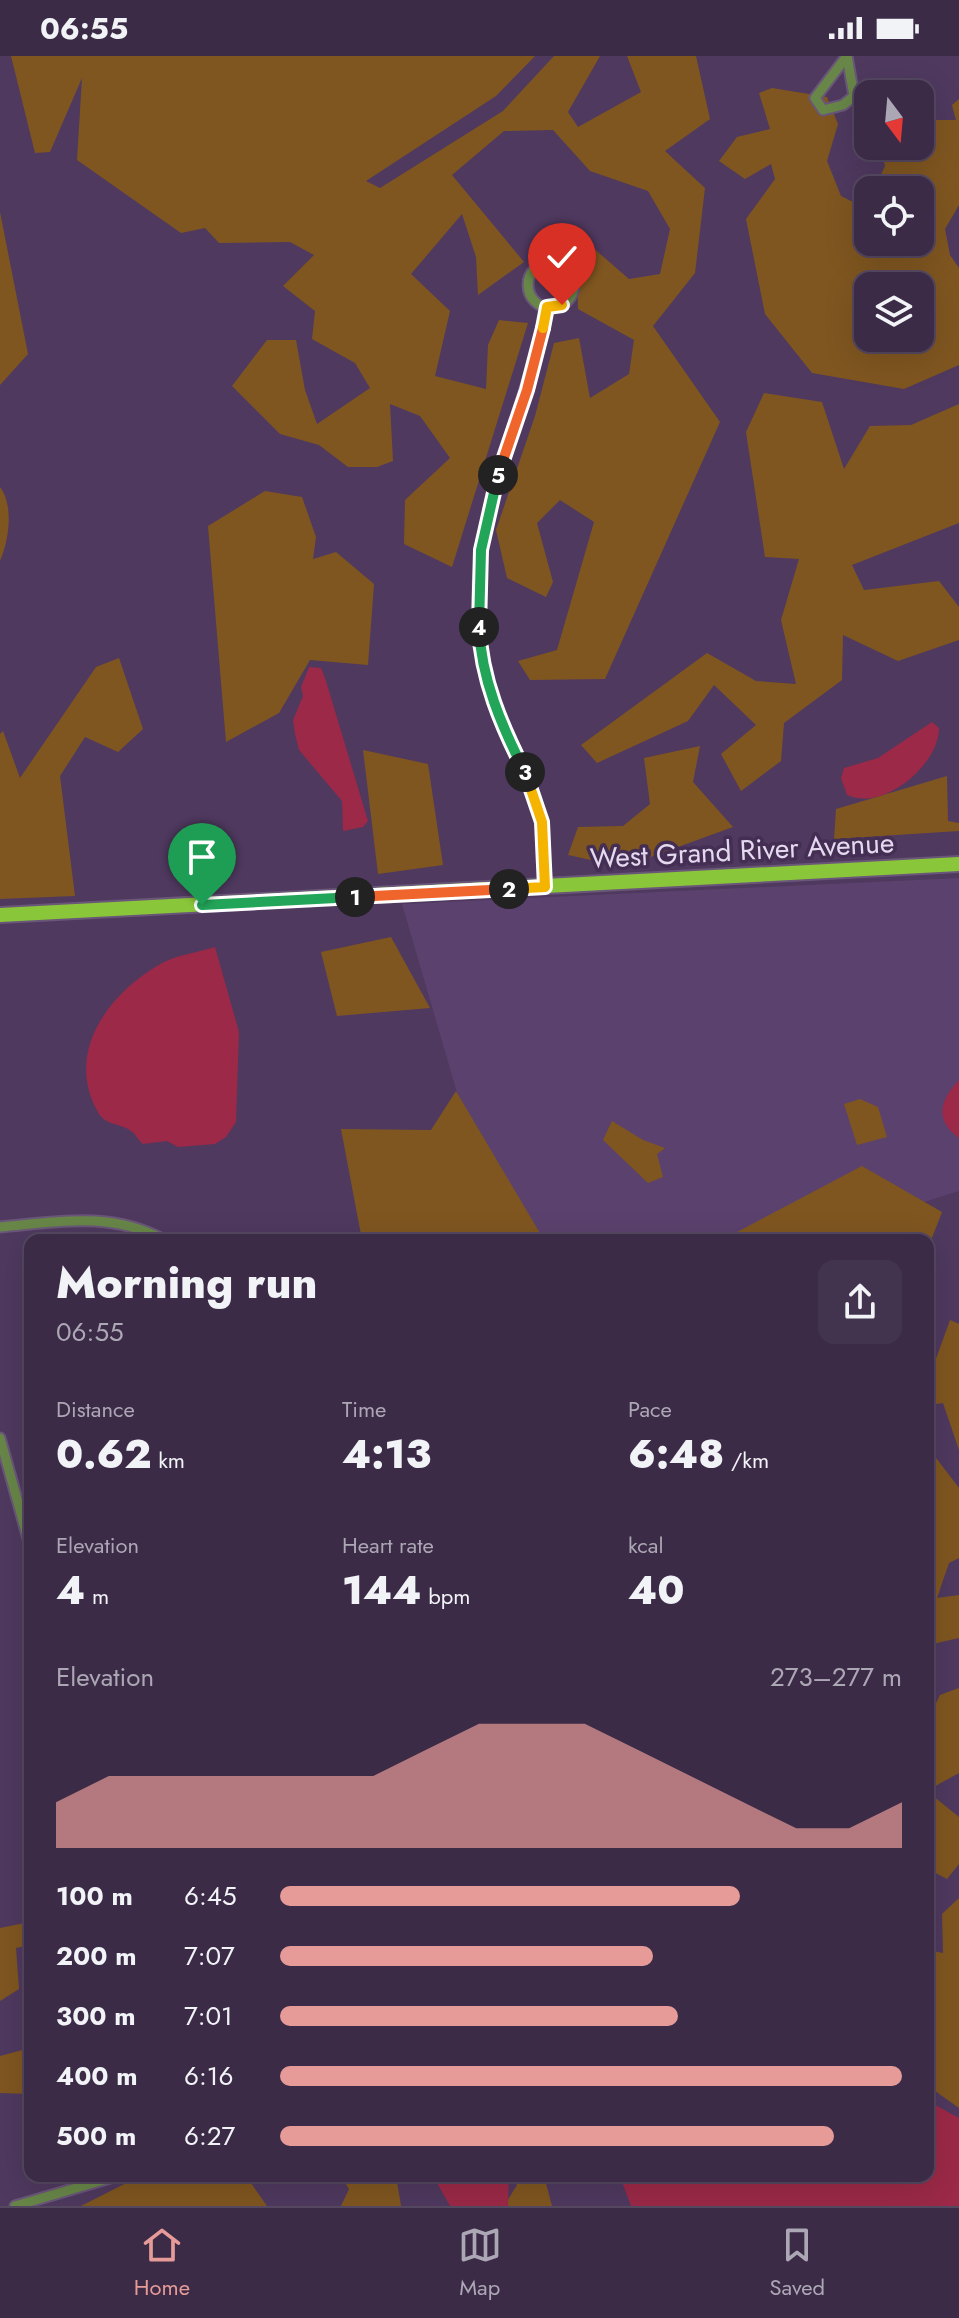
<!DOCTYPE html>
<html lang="en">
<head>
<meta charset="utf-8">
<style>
	body { margin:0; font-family:Jost,sans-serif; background:#42334e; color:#f1f3f6; height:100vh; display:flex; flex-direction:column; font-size:30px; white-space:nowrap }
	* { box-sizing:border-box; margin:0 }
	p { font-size:26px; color:#aca7b4 }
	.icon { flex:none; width:44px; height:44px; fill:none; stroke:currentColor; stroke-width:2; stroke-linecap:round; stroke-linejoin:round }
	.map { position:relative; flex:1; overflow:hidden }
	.details { position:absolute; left:24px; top:1178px; width:910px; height:948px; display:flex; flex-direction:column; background:#3b2b47; border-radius:16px; box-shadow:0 8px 32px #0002,0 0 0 2px #544760 }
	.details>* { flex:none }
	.needle { width:52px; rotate:164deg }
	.buttons { position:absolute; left:854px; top:24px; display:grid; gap:16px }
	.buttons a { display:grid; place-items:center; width:80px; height:80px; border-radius:16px; background:#3b2b47; box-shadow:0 8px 32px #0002,0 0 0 2px #544760; font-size:40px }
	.pin { position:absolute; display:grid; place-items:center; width:68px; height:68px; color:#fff; margin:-82px -34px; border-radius:50% 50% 50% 0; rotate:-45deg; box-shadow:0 0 8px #0007 }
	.pin .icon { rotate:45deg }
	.km { position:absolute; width:40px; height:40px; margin:-20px; border-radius:50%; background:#222; color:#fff; font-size:22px; line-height:40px; text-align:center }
	.round { display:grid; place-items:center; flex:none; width:84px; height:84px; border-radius:16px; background:#42334e }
	.summary { display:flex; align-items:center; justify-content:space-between; height:136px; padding:0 32px }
	h1 { font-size:44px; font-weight:800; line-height:60px }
	.stats { display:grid; grid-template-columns:repeat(3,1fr); gap:12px; height:136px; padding:8px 32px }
	.stats div { display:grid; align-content:center }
	.stats b { font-size:40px; font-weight:800 }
	.stats small { font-size:22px; font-weight:400 }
	.stats p { font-size:22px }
	.chart { height:224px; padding:16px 32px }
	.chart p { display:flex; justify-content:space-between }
	.chart svg { width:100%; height:144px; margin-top:8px; fill:#e69b98; opacity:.7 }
	ul { padding:0 32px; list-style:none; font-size:26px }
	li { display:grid; grid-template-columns:128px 96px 1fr; align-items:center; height:60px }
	li i { height:20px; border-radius:10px; background:#e69b98 }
	.status { display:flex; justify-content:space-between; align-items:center; height:56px; padding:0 40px; background:#3b2b47; direction:ltr }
	.status svg { height:22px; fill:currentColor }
	.tab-bar { display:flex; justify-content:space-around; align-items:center; height:112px; border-top:2px solid #544760; background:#3b2b47; font-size:22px; color:#aca7b4 }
	.tab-bar a { display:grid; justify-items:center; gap:4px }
	.tab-bar .on { color:#e69b98 }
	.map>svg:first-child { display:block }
</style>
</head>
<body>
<div class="status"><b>06:55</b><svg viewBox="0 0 49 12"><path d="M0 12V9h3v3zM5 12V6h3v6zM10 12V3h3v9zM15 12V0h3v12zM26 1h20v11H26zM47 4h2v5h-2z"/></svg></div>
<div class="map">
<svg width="959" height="2150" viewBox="0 0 959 2150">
	<rect width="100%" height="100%" fill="#4f395f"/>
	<!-- built -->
	<polygon fill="#5b416d" points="959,822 959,1135 804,1184 500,1184 402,848"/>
	<!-- green -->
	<g fill="#7f5620" fill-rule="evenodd">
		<polygon points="11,0 535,0 496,40 366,125 380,132 503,55 554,0 600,0 568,56 578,71 641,36 627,0 696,0 710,63 665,95 705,132 695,217 653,270 720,366 605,623 530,624 518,605 557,594 594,466 560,444 537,467 553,526 546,541 507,522 496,474 535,360 554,287 579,282 590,342 629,318 634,284 578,253 576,192 584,184 629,223 660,218 670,173 648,135 590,115 553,74 504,75 452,119 524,206 478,239 476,201 462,158 411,218 450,255 435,320 486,333 488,289 499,264 528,267 452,511 404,488 405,444 450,402 420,360 390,348 393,405 377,411 348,411 319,389 280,378 232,330 267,284 296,284 305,334 317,368 370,332 355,307 312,283 315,255 283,230 314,199 290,186 219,187 205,172 181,177 77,104 82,22 50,96 35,97"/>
		<path d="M772,32L827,41L838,68L827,105L841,140L865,152L868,146V186H920V134H874L885,110L881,90H920V64H956L952,49L959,43V149L945,173L950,199L959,212V309L904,333L812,317L765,258L746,163L775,123L771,108L745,123L719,105L737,81L770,73L759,37ZM868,230H920V282H868Z"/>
		<polygon points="0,156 28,298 0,329"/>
		<polygon points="764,337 822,346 844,413 870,370 911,369 959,348 959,467 852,509 864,534 939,525 959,551 959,584 898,605 843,579 842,624 784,667 781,705 741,735 721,698 756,669 714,629 688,665 597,707 581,689 707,597 756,625 796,628 781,564 799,503 765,501 746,376"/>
		<path d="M0,431C14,450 9,484 0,505Z"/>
		<polygon points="265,435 302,441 316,481 313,503 336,496 374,528 368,609 310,604 279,657 226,686 208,470"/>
		<polygon points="119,602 143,673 118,696 85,681 60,720 75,840 0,843 0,678 3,675 20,722 96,611"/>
		<polygon points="700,690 693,726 733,771 623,811 568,799 578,771 623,770 650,748 644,702"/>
		<polygon points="363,694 428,708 443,809 378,818"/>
		<polygon points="947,720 948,765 959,767 959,775 834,783 836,753"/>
		<polygon points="391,881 430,952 337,960 321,896"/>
		<polygon points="456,1035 544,1184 362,1184 341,1073 431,1074"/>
		<polygon points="860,1043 878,1051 887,1081 857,1089 844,1048"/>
		<polygon points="612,1065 643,1084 665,1092 657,1098 663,1121 648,1127 603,1084"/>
		<polygon points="862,1110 942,1156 928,1192 928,1184 722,1184"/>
		<polygon points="950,1264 959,1268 959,1394 943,1347 928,1349 928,1325"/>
		<polygon points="930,1394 959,1432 959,1502 949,1507 937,1542 959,1539 959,1582 928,1589"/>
		<polygon points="959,1632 959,1717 928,1734 928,1664 940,1639"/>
		<polygon points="928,1736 959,1761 959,1808 947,1823 928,1813"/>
		<polygon points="959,1842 959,2052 928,2030 928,1894 943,1897 942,1858"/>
		<polygon points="30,1866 30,1889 16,1892 19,1933 0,1945 0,1872"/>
		<polygon points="30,1992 30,2038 0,2037 0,2000"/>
		<polygon points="140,2120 246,2120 267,2150 81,2150"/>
		<polygon points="341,2120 396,2120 401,2150 341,2150 349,2133"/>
		<polygon points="513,2120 544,2120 552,2150 504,2150 517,2129"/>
	</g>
	<!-- water -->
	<g fill="#9b2947">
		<polygon points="309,611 321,612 326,625 368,765 363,771 343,775 342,745 299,694 295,678 293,664 303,640 301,631"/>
		<path d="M932,666L939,672C939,709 883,756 847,739L841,722L844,712L878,702Z"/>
		<path d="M215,891L239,976L236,1066L226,1081L215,1088L178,1091L167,1085L143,1088C138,1084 136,1078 131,1075C121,1067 107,1070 99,1058C63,998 108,937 162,907C177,899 199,896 215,891Z"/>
		<path d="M959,1024V1082C934,1064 940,1044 959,1024Z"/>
		<polygon points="928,2045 959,2062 959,2150 631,2150 620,2120 928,2120"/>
		<polygon points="433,2120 509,2120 508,2150 450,2150"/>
	</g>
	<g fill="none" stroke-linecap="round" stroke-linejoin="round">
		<!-- street casing -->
		<g stroke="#6a5679" stroke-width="13">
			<g id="street">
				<polyline points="847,0 815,42 823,54 843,49 854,40 847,0"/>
				<circle cx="551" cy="229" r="23"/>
				<path d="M545,831C544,800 545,770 535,741C528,718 514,697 504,675C492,646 484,613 480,581C465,467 525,360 547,251"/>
				<path d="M0,1171C57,1166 111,1155 164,1184"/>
				<polyline points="0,1382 30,1490"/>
				<polyline points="15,2150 117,2120"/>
			</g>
		</g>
		<!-- primary casing -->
		<g stroke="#6a5679" stroke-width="18">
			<polyline id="primary" points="0,859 959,808"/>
		</g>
		<!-- street -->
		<use href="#street" stroke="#688648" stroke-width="9"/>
		<!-- primary -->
		<use href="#primary" stroke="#8ac63a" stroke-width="14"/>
	</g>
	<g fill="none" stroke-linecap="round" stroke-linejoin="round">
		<!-- split-1 casing -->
		<g stroke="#fff" stroke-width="16">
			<polyline id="split-1" points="202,849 355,841"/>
		</g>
		<!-- split-2 casing -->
		<g stroke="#fff" stroke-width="16">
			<polyline id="split-2" points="355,841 509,833"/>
		</g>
		<!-- split-3 casing -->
		<g stroke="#fff" stroke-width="16">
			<polyline id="split-3" points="509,833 545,831 542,766 525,716"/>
		</g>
		<!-- split-4 casing -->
		<g stroke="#fff" stroke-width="16">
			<path id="split-4" d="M479,571C481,623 502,671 525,716"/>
		</g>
		<!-- split-5 casing -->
		<g stroke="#fff" stroke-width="16">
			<polyline id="split-5" points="479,571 481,494 498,419"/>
		</g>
		<!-- split-6 casing -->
		<g stroke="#fff" stroke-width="16">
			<polyline id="split-6" points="498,419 527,334 543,272"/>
		</g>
		<!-- split-7 casing -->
		<g stroke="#fff" stroke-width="16">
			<polyline id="split-7" points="543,272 547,251 562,249"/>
		</g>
		<!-- split-1 -->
		<use href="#split-1" stroke="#22a559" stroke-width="10"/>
		<!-- split-2 -->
		<use href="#split-2" stroke="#f0652b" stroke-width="10"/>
		<!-- split-3 -->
		<use href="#split-3" stroke="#f5b400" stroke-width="10"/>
		<!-- split-4 -->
		<use href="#split-4" stroke="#22a559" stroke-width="10"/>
		<!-- split-5 -->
		<use href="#split-5" stroke="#22a559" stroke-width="10"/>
		<!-- split-6 -->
		<use href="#split-6" stroke="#f0652b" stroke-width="10"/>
		<!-- split-7 -->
		<use href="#split-7" stroke="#f5b400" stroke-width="10"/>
	</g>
	<g text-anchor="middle" stroke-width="7" stroke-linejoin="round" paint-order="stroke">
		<!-- street labels -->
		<g font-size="28" fill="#e5d9f0" stroke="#442e53">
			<text transform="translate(742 794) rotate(-3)" y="10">West Grand River Avenue</text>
		</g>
	</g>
</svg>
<div class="buttons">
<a><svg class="needle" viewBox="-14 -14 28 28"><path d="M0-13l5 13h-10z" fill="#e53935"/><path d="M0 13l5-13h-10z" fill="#aca7b4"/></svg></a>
<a><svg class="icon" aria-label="locate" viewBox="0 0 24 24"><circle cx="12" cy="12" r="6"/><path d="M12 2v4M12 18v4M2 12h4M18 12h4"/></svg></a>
<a><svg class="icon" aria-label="layers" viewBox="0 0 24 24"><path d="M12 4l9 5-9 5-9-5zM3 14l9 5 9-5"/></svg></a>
</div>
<div class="pin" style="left:202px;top:849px;background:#1e9e55"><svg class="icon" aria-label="arrive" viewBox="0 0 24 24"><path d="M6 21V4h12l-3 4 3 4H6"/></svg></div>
<div class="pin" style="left:562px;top:249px;background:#d93025"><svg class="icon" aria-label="check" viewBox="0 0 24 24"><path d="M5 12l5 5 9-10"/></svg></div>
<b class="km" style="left:355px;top:841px">1</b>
<b class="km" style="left:509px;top:833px">2</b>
<b class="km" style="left:525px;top:716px">3</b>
<b class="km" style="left:479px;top:571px">4</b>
<b class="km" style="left:498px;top:419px">5</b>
<section class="details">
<div class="summary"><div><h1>Morning run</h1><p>06:55</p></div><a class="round"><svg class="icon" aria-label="share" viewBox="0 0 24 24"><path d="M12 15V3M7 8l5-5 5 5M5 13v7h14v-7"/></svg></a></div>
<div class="stats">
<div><p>Distance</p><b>0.62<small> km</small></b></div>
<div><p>Time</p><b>4:13</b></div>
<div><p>Pace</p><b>6:48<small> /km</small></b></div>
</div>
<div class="stats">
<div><p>Elevation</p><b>4<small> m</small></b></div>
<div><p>Heart rate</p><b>144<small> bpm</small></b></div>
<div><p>kcal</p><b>40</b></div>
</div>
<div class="chart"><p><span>Elevation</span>273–277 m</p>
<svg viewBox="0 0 160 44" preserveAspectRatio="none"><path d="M0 44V30L10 22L20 22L30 22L40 22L50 22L60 22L70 14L80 6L90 6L100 6L110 14L120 22L130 30L140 38L150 38L160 30V44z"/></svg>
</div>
<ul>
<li><b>100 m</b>6:45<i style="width:74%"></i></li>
<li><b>200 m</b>7:07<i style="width:60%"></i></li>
<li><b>300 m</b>7:01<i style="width:64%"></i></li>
<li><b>400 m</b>6:16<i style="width:100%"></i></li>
<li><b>500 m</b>6:27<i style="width:89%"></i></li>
</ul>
</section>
</div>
<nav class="tab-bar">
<a class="on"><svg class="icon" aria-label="home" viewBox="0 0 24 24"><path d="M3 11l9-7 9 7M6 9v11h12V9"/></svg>Home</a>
<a><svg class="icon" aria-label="map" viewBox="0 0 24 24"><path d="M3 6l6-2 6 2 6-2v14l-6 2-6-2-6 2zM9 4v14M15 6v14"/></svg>Map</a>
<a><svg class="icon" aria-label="saved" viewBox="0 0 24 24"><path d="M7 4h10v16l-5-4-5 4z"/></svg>Saved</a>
</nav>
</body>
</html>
